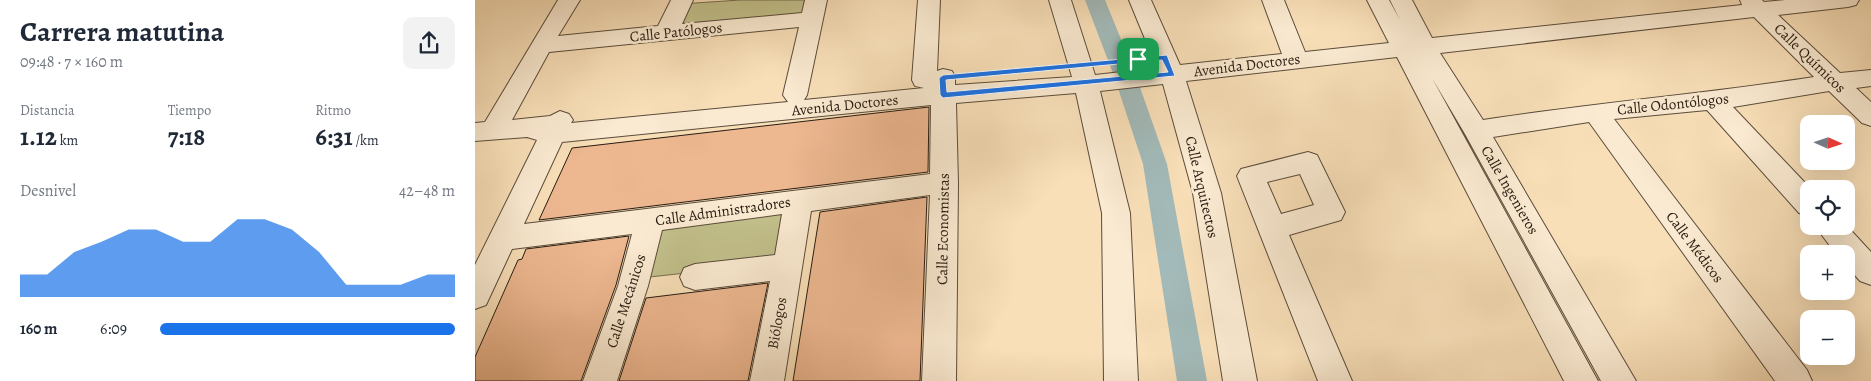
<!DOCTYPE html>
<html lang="es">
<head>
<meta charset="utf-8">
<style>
	body { margin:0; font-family:Alegreya,serif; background:#f2f2f3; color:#1f2937; height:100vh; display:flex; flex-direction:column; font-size:19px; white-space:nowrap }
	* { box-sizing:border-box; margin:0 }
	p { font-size:16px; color:#747a83 }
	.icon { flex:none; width:28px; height:28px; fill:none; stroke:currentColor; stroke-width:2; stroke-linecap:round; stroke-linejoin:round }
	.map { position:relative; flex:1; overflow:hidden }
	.side { display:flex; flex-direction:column; background:#fff; width:475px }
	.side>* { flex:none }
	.needle { width:32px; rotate:93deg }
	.controls { position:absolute; left:1325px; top:115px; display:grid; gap:10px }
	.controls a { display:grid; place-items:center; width:55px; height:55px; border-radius:10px; background:#fff; box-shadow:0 5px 20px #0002; font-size:25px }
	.pin { position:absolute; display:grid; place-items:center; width:42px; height:42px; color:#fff; margin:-21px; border-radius:10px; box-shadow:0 2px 8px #0006 }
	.round { display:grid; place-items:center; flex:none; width:52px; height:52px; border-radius:10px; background:#f2f2f3 }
	.overview { display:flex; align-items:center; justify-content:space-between; height:85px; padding:0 20px }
	h1 { font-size:28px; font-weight:600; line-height:38px }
	.metrics { display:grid; grid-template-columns:repeat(3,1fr); gap:8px; height:85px; padding:5px 20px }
	.metrics div { display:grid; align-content:center }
	.metrics b { font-size:25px; font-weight:600 }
	.metrics small { font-size:14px; font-weight:400 }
	.metrics p { font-size:14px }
	.chart { height:140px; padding:10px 20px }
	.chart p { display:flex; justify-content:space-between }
	.chart svg { width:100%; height:90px; margin-top:5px; fill:#1a73e8; opacity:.7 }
	ul { padding:0 20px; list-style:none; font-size:16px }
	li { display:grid; grid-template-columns:80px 60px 1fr; align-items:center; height:38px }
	li i { height:12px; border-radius:6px; background:#1a73e8 }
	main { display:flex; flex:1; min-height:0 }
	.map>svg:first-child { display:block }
</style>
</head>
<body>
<main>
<section class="side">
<div class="overview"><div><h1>Carrera matutina</h1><p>09:48 · 7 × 160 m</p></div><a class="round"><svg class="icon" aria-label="share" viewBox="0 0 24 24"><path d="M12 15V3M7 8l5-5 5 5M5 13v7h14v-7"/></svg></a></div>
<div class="metrics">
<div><p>Distancia</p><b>1.12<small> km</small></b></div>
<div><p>Tiempo</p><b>7:18</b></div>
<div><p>Ritmo</p><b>6:31<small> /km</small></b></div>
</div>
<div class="chart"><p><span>Desnivel</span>42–48 m</p>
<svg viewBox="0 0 160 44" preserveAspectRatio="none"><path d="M0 44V33L10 33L20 22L30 17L40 11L50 11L60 17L70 17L80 6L90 6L100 11L110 22L120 38L130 38L140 38L150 33L160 33V44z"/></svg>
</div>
<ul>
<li><b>160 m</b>6:09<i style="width:100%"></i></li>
</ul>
</section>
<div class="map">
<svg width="1396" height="381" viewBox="0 0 1396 381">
	<rect width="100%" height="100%" fill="#f8dfb8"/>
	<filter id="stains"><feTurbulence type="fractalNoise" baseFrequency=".004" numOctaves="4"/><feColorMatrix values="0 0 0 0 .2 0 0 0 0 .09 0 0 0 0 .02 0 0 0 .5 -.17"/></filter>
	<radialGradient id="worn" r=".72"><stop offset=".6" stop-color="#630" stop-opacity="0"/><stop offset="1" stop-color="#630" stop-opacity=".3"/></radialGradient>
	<!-- green -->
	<g fill="#c2c08b" stroke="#746e4e">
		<polygon points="265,0 333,0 330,16 194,27 205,4"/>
		<polygon points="316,207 309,262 166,278 181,224"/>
	</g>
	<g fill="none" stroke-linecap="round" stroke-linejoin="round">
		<!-- canal -->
		<polygon fill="#a2bab9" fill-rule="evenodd" points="610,0 630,0 661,76 692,164 732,381 702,381 668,164 639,76"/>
	</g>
	<!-- building -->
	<g fill="#edb790" stroke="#271b11">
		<polygon points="454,107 453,172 64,220 97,148"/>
		<polygon points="452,197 445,381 318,381 345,212"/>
		<polygon points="154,236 141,285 106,381 0,381 0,357 43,260 47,259 51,249"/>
		<polygon points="293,283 273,381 144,381 171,298"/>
	</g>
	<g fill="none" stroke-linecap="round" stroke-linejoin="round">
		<!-- minor casing -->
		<g stroke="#5b4c3b" stroke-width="2">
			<g id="minor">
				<path d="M83,0H105L83,36L183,26L196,0H218L207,24L327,13L330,0H352L332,95L329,100L449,88L440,86L437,80L443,0H465L462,71L468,69L477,71L480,77V85L597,77L574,0H596L620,75L682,68L654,0H676L705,65L807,54L787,0H809L830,52L914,43L892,0H914L925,20L915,0H937L957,38L1267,5L1265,0H1287L1289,2L1310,0H1384L1381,5L1373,7L1303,15L1365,73L1396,70V86L1381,88L1396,102V126L1387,123L1354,91L1258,107L1336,189H1334V216L1324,213L1232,110L1139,119L1332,370L1337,381H1300L1114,122L1018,137L1161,381H1126L990,134L957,78L1123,381H1089L922,57L711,81L746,193L782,381H748L718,193L688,84L625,91L655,213L663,381H629L627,213L601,93L481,103L483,183L481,381H447L455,195L336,211L309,381H275L295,281L220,290L209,286L205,277L209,268L220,264L300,255L307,214L187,230L173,286L142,381H108L143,286L157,234L37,249L11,305L0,309V265L62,140L52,137L0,141V123L10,122ZM1279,17L1339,77C1229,94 1118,103 1008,120L965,53ZM324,27L308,95L313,102L96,123L98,120L94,114L85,111L75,116L37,120L74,52ZM456,105L455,174L49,224L87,142Z"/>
				<path d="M833,152L842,155L870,212L866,220L814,235L877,381H843L762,176L766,169ZM825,174L839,205L806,214L792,182Z"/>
				<polygon points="1371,225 1396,252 1396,285 1385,281 1371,265 1371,254 1361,254 1340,226"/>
			</g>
		</g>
		<!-- minor -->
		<use href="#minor" fill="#faead1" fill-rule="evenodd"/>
	</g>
	<!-- route -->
	<path fill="#1a73e8" stroke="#fff" fill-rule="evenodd" d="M692,55L700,76L468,98L465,95L464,78L468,75ZM687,60L693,72L472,92L471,80Z"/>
	<g text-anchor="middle" stroke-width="5" stroke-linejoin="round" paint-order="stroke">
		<!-- street labels -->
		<g font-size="15" fill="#271b11" stroke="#faead1">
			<text transform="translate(201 32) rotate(-6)" y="5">Calle Patólogos</text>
			<text transform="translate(1335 58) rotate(44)" y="5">Calle Químicos</text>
			<text transform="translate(772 65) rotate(-7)" y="5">Avenida Doctores</text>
			<text transform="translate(1198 104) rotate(-6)" y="5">Calle Odontólogos</text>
			<text transform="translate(370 105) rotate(-6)" y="5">Avenida Doctores</text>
			<text transform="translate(727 187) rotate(77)" y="5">Calle Arquitectos</text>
			<text transform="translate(1035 190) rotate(60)" y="5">Calle Ingenieros</text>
			<text transform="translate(248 211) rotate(-8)" y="5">Calle Administradores</text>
			<text transform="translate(468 229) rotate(-89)" y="5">Calle Economistas</text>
			<text transform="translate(1220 247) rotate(53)" y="5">Calle Médicos</text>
			<text transform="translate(151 301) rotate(-72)" y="5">Calle Mecánicos</text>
			<text transform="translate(302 323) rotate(-80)" y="5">Biólogos</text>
		</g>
	</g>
	<rect width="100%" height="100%" filter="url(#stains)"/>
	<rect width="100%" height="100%" fill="url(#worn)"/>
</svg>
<div class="controls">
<a><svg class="needle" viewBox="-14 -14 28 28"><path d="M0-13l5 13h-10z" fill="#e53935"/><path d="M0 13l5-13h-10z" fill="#747a83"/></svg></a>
<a><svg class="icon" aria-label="locate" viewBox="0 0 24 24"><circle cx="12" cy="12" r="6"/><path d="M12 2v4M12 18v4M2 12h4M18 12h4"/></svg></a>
<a>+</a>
<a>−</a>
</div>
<div class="pin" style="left:663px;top:59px;background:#1e9e55"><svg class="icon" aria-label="arrive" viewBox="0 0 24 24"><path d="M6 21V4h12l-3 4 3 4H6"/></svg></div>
</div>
</main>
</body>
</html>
